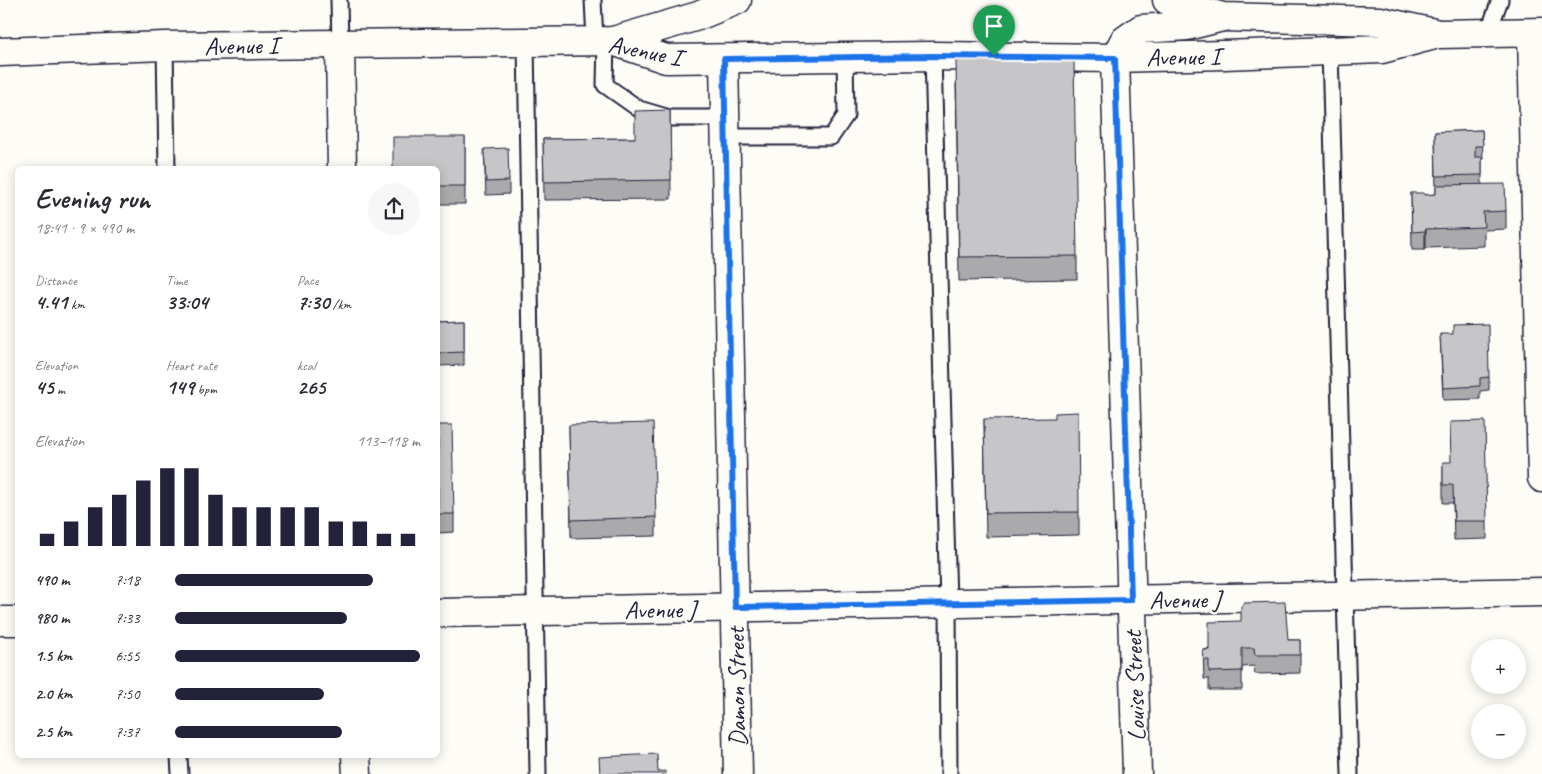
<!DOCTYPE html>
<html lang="en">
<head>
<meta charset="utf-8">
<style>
	body { margin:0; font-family:Caveat,sans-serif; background:#f7f7f7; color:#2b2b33; height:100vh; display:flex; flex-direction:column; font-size:19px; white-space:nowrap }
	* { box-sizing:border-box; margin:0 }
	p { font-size:16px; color:#7c7c81 }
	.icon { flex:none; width:28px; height:28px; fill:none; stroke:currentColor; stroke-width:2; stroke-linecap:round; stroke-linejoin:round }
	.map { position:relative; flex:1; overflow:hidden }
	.panel { position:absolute; left:15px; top:166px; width:425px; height:592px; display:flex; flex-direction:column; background:#fff; border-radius:8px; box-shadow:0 2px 12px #0003 }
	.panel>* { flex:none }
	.fabs { position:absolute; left:1471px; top:639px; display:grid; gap:10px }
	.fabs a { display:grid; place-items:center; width:55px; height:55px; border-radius:50%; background:#fff; box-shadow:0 2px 12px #0003; font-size:25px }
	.pin { position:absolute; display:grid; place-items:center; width:42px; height:42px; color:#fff; margin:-51px -21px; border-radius:50% 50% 50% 0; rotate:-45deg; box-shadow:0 0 5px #0007 }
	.pin .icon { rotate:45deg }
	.round { display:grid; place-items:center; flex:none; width:52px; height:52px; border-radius:26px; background:#f7f7f7 }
	.summary { display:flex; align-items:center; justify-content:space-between; height:85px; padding:0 20px }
	h1 { font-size:28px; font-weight:800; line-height:38px }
	.stats { display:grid; grid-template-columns:repeat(3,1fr); gap:8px; height:85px; padding:5px 20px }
	.stats div { display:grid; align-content:center }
	.stats b { font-size:21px; font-weight:800 }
	.stats small { font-size:14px; font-weight:400 }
	.stats p { font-size:14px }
	.chart { height:140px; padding:10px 20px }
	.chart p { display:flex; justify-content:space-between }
	.chart svg { width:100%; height:90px; margin-top:5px; stroke:#22223b; stroke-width:6 }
	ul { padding:0 20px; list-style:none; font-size:16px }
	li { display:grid; grid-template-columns:80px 60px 1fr; align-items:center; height:38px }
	li i { height:12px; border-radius:6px; background:#22223b }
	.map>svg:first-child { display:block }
</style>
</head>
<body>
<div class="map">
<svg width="1542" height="774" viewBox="0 0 1542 774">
	<rect width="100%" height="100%" fill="#fdfcf7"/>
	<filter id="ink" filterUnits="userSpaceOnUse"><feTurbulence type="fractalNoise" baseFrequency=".02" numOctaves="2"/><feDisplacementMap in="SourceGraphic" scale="10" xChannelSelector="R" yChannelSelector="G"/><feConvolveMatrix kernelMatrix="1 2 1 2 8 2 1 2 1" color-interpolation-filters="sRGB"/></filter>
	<g filter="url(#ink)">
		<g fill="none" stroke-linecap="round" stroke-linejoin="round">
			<!-- lane casing -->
			<g stroke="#22223b" stroke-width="19">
				<g id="lane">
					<polyline points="339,0 340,44"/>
					<polyline points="593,0 595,40"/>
					<polyline points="1488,33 1500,0"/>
					<polyline points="606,41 605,85 639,109 670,118 725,118"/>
					<polyline points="526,42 538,774"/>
					<polyline points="165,46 167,169"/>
					<polyline points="1330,50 1350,774"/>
					<polyline points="933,56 948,603 949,774"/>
					<polyline points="726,137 831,137 846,115 845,57"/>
					<polyline points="179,756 180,774"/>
				</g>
			</g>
			<!-- street casing -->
			<g stroke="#22223b" stroke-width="31">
				<g id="street">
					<polyline points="1532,33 1542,478"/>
					<polyline points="340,44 342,169"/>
					<polyline points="1115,58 1137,774"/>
					<polyline points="438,613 1542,592"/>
					<polyline points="0,621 18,621"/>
					<polyline points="356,756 357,774"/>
				</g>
			</g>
			<!-- secondary casing -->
			<g stroke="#22223b" stroke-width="31">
				<g id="secondary">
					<polyline points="1167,0 1175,4 1223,17 1380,21 1434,33"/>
					<polyline points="613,41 666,59 933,56 1115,58 1224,55 1382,49 1438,34 1542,32"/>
					<polyline points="1115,58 1124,41 1141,29 1187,26 1219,18"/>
					<polyline points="724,59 738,774"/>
				</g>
			</g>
			<!-- primary casing -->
			<g stroke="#22223b" stroke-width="31">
				<polyline id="primary" points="0,52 165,46 613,41 698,16 737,0"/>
			</g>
			<!-- lane -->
			<use href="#lane" stroke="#fdfcf7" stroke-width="15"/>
			<!-- street -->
			<use href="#street" stroke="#fdfcf7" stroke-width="28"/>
			<!-- secondary -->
			<use href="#secondary" stroke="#fdfcf7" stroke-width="28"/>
			<!-- primary -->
			<use href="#primary" stroke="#fdfcf7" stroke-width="28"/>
		</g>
		<!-- wall -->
		<g fill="#aaaaac" stroke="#22223b">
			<polygon points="956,84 1077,256 1077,279 959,281"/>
			<polygon points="670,110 671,199 544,200 543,139 635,138"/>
			<polygon points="1482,130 1483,159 1482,159 1482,184 1506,211 1506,229 1484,230 1484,246 1426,248 1425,250 1412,250 1411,193 1424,195 1436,194 1435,132"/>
			<polygon points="465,137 465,204 438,204 438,169"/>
			<polygon points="484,149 509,181 509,194 486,195"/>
			<polygon points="464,320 464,365 438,366 438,321"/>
			<polygon points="1440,334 1489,377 1489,390 1480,391 1480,399 1443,400"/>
			<polygon points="984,419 1079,512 1079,535 986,537"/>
			<polygon points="438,425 454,514 454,532 438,533"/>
			<polygon points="569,425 656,517 656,536 571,538"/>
			<polygon points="1443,462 1487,521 1487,539 1454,540 1453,503 1443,503"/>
			<polygon points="1288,640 1300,640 1300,673 1255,674 1254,666 1242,667 1242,690 1209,690 1209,679 1204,679 1203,650"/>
		</g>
		<!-- shaded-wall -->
		<polygon fill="#8b8b8c" stroke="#22223b" points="1426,229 1426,248 1425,250 1425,231"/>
		<!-- building -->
		<g fill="#c6c6c8" stroke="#22223b">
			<polygon points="1074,59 1077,256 959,257 956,60"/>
			<polygon points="670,110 671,180 544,182 543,139 635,138 635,111"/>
			<polygon points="1482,130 1483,146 1475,146 1475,157 1482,157 1482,175 1436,176 1435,132"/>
			<polygon points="393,137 465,137 465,186 438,186 438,169 393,169"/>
			<polygon points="508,148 509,181 486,182 484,149"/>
			<polygon points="1505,184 1506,211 1483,212 1484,227 1426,229 1425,231 1412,232 1411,193 1424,193 1424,195 1436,194 1436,185"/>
			<polygon points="464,320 464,352 438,353 438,321"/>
			<polygon points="1488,324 1489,377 1480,378 1480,386 1443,388 1440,334 1453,334 1453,325"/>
			<polygon points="1078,412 1079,512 986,513 984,419 1055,418 1055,413"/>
			<polygon points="1485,421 1487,521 1454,521 1453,485 1443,485 1443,462 1451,462 1450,422"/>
			<polygon points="653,423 656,517 571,520 569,425"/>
			<polygon points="438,425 452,425 454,514 438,514"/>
			<polygon points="1285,602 1288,640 1300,640 1300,655 1255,655 1254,648 1242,648 1242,671 1209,672 1209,660 1204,660 1203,650 1209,650 1209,622 1241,621 1241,606 1243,606 1243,603"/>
			<polygon points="657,754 658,772 665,771 665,774 600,774 599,757"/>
		</g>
	</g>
	<g fill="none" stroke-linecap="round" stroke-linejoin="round" filter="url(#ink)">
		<!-- route casing -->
		<g stroke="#fff" stroke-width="10">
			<polygon id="route" points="933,56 1115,58 1131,600 735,607 724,59"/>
		</g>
		<!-- route -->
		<use href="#route" stroke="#1a73e8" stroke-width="6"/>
	</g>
	<g text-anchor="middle" stroke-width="4.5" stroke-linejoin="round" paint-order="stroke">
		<!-- street labels -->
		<g font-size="25" fill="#22223b" stroke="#fdfcf7">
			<text transform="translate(241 45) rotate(-1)" y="9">Avenue I</text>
			<text transform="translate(645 50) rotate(11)" y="9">Avenue I</text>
			<text transform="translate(1183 56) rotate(-1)" y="9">Avenue I</text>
			<text transform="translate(1185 599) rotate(-1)" y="9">Avenue J</text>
			<text transform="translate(660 609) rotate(-1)" y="9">Avenue J</text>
			<text transform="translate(1134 686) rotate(-92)" y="9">Louise Street</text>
			<text transform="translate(736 687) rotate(-91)" y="9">Damon Street</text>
		</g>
	</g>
</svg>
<div class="fabs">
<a>+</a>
<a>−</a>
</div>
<div class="pin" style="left:994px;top:56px;background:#1e9e55"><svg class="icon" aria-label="arrive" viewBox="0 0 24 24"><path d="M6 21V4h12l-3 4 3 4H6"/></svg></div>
<section class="panel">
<div class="summary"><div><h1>Evening run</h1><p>18:41 · 9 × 490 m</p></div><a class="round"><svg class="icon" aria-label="share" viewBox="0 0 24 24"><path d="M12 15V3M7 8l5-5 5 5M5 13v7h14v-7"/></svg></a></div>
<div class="stats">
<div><p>Distance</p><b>4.41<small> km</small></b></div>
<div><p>Time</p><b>33:04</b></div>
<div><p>Pace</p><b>7:30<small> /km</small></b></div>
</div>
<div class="stats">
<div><p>Elevation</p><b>45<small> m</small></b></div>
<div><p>Heart rate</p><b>149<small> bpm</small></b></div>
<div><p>kcal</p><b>265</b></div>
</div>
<div class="chart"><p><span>Elevation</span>113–118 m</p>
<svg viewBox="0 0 160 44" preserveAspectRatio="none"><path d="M5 44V38M15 44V32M25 44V25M35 44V19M45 44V12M55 44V6M65 44V6M75 44V19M85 44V25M95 44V25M105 44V25M115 44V25M125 44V32M135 44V32M145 44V38M155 44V38"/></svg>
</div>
<ul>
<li><b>490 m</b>7:18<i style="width:81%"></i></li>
<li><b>980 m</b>7:33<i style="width:70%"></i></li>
<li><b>1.5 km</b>6:55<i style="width:100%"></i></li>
<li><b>2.0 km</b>7:50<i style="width:61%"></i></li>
<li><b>2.5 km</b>7:37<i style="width:68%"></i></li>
</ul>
</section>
</div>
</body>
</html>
